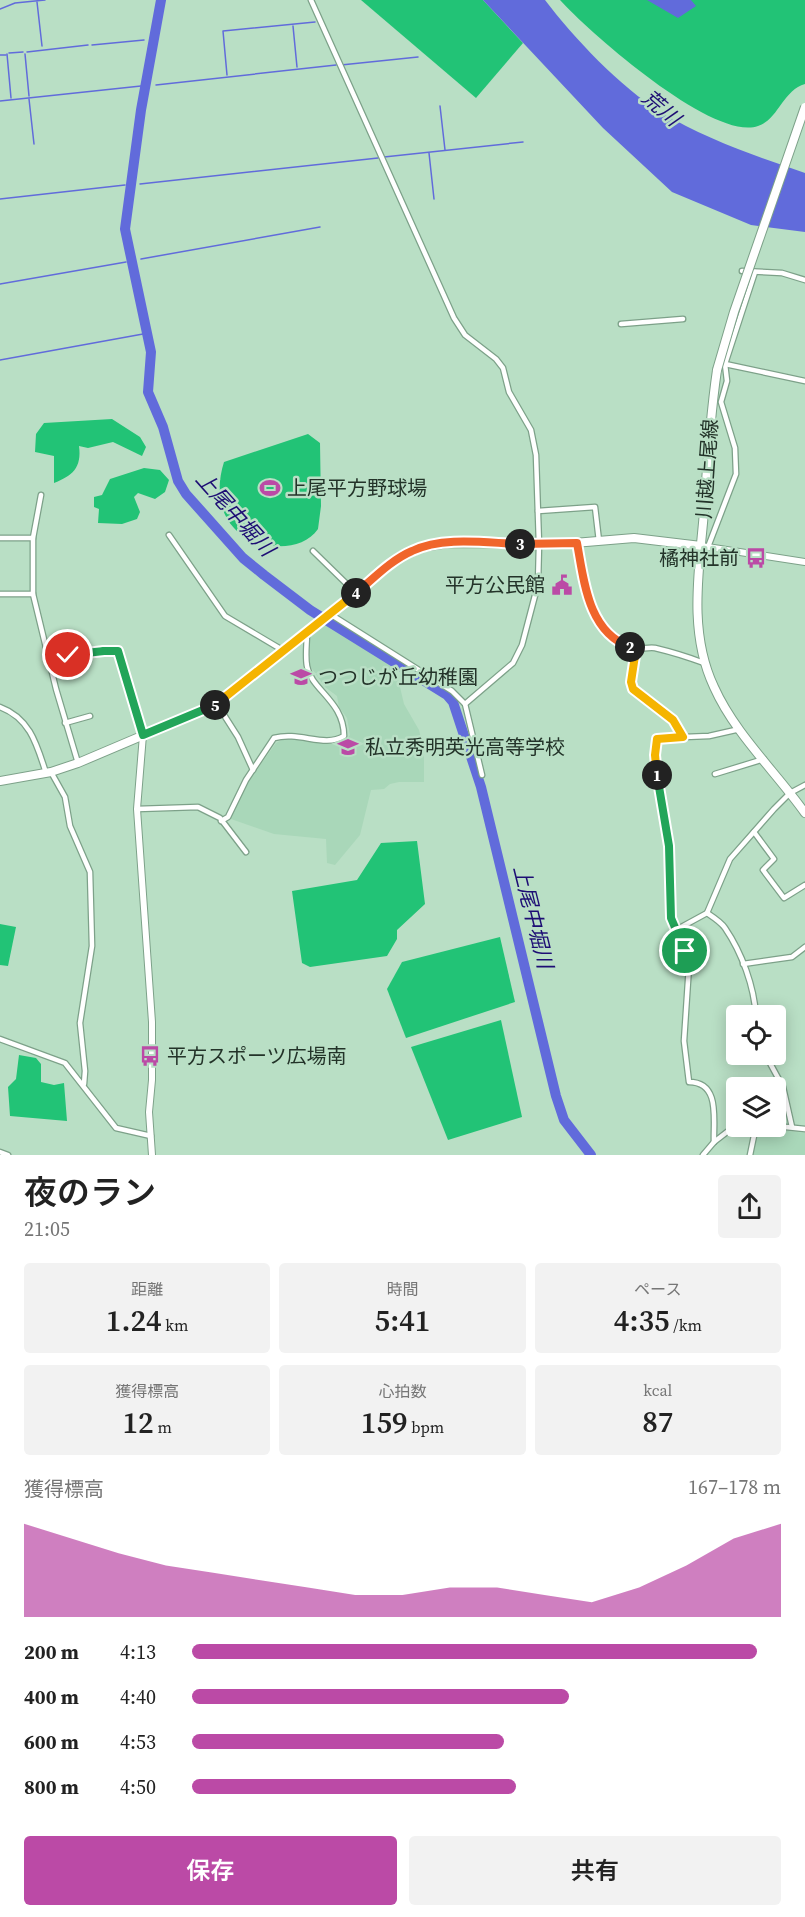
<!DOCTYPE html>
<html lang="ja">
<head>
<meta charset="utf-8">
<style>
	body { margin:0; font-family:"Source Serif 4","Noto Sans JP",serif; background:#f2f2f2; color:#222; height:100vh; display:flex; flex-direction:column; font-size:22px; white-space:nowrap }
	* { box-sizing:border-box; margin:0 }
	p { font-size:20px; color:#767676 }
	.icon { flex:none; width:33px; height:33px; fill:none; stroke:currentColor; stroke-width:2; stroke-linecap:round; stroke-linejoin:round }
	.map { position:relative; height:1155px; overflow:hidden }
	.sheet { display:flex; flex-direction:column; background:#fff; flex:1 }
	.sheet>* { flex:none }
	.tools { position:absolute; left:726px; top:1005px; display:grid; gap:12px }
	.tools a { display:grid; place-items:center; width:60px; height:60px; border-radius:6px; background:#fff; box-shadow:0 3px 15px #0003; font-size:30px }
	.pin { position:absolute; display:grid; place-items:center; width:51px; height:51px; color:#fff; margin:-26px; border:3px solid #fff; border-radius:50%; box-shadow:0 2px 6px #0007 }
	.km { position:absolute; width:30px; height:30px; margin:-15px; border-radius:50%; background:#222; color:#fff; font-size:16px; line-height:30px; text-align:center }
	.round { display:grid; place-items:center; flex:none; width:63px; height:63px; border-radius:6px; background:#f2f2f2 }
	.headline { display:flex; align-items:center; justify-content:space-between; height:102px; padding:0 24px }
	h1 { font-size:33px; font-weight:600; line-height:45px }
	.stats { display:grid; grid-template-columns:repeat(3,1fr); gap:9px; height:102px; padding:6px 24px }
	.stats div { display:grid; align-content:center; border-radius:6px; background:#f2f2f2; text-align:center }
	.stats b { font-size:30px; font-weight:600 }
	.stats small { font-size:16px; font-weight:400 }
	.stats p { font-size:16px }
	.chart { height:168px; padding:12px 24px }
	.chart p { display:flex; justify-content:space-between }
	.chart svg { width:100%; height:108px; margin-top:6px; fill:#bb4aa6; opacity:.7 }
	.primary-button { display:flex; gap:12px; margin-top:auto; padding:12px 24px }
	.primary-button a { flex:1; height:69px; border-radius:6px; background:#bb4aa6; color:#fff; font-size:24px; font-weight:600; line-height:69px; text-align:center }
	.primary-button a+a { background:#f2f2f2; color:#222 }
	ul { padding:0 24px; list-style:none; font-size:20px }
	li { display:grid; grid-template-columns:96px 72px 1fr; align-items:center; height:45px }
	li i { height:15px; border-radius:8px; background:#bb4aa6 }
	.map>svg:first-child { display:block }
</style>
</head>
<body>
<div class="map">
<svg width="805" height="1155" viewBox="0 0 805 1155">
	<rect width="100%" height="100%" fill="#b9dfc5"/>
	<!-- built -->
	<g fill="#a9d7b9">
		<polygon points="327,624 395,666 404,704 419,730 424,751 424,782 399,782 390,784 384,789 371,790 360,835 335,865 327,863 326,839 274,834 231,819 231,816 249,781 276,743 285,738 332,744 345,742 350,735 347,718 339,707 337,696 325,687 310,666 310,638"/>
		<polygon points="757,1127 805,1133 805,1155 751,1155"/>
	</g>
	<!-- green -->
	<g fill="#22c376">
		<polygon points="361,0 483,0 523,43 476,98"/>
		<path d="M560,0H805V84C783,90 778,120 758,126C714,142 590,33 560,0Z"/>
		<path d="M112,419L140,437L146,447L142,456L113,442L88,448L79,446C82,468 72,476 54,483V456L35,452L36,434L44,423Z"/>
		<path d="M308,434L320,443L321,506L318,529C300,555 253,549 234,528C217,510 217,484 224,462Z"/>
		<polygon points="144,468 160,470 169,480 165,492 155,499 138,493 134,497 140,512 137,519 122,524 98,523 99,509 94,507 94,497 102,495 110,479"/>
		<polygon points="417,841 425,904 397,930 397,939 387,956 310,967 302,963 292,891 357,880 381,843"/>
		<polygon points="0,924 16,927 8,966 0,965"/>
		<polygon points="500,937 515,1002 406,1038 387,989 402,962"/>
		<polygon points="501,1020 522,1117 448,1140 411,1047"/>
		<polygon points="19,1055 36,1058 41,1064 41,1082 54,1085 64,1083 67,1121 10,1116 8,1087 16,1079"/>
	</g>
	<!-- water -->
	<g fill="#616bdb">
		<path d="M483,0H545C573,37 621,88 661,112C705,139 756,156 805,173V232L751,225L672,192L603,128Z"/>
		<polygon points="647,0 691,0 696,6 678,18"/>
	</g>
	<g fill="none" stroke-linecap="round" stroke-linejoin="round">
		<!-- stream -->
		<g stroke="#616bdb" stroke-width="1.5">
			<polyline points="37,2 42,46"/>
			<polyline points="0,9 15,3 45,0"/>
			<polyline points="293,26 297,67"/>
			<polyline points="92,45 144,40"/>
			<polyline points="27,52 88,45"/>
			<polyline points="9,53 23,52"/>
			<polyline points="7,54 11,98"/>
			<polyline points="25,54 29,96"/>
			<polyline points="0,55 6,55"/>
			<polyline points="341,65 418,57"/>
			<polyline points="227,75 223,31 315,22"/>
			<polyline points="156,85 336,65"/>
			<polyline points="29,99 34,144"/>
			<polyline points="0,101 141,86"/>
			<polyline points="440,106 445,150"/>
			<polyline points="429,153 434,199"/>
			<polyline points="384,157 523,142"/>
			<polyline points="140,184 378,158"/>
			<polyline points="0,199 125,185"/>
			<polyline points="141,259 320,227"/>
			<polyline points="0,284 126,262"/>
			<polyline points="0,360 143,334"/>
		</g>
		<!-- river -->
		<polyline stroke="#616bdb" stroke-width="10" points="161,0 141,110 125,229 151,352 148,392 163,427 178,481 186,494 243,558 264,575 310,610 447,695 453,702 481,787 556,1096 564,1120 591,1155"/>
		<!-- minor casing -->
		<g stroke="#7da189" stroke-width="7">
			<g id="minor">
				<polyline points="311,0 454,318 465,335 496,359 503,368 509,392 531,430 536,455 539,544 538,584 522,645 513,663 465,704"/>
				<polyline points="742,271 782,273 805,280"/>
				<polyline points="621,324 683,319"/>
				<polyline points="725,364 805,381"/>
				<polyline points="41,495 33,538 33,594 56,689 78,763"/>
				<polyline points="538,511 595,507 599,541"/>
				<polyline points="169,535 225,616 284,651"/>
				<polyline points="0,538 33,538"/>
				<path d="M577,543C584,581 588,635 633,648C639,650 647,647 655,648C672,652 688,657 704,663"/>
				<polyline points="708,547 736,474 735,448 721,402 727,381 725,364 755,272"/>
				<polyline points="313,551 356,593"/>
				<polyline points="0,594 33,594"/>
				<polyline points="330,614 452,691 465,704 482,775"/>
				<polyline points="636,649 631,682 633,689 673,720 683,737"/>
				<polyline points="49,659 92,651 118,651"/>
				<polyline points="217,704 238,737 253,770"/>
				<path d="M0,707C30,718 37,745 46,773"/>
				<polyline points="65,723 90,716"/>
				<polyline points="51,772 65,797 70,826 90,872 92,946 80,1023 85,1071 84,1084"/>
				<polyline points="715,774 764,759"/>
				<polyline points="137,809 198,807 220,818 246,852"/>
				<path d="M221,821L228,817L246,780L274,738C300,731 324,748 344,736C344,701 311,690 307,666C305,656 307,643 307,632"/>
				<polyline points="754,832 774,859 763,870 784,898 805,885"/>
				<path d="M707,913C713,917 721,922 725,928C742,953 754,986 756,1016"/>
				<polyline points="674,931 707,913 730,859 774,809 790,793 805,785"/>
				<polyline points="743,964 792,957 805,947"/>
				<polyline points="0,1039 65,1063 116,1128 151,1136"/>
				<polyline points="765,1054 783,1087 792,1127"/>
				<polyline points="776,1126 805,1129"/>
				<path d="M714,1142C713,1121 721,1082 689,1082L684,1041L689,966L671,918L669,846L655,755L656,743L660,738L709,736L740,729"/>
				<polyline points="0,1152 8,1155"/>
				<polyline points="703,1155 714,1142 736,1125"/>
				<polyline points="750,1155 756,1126"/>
			</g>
		</g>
		<!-- tertiary casing -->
		<g stroke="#7da189" stroke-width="8">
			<g id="tertiary">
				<polyline points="701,546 805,562"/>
				<polyline points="118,651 143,735 137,809 152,1022 152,1080 149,1112 152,1155"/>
			</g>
		</g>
		<!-- primary casing -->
		<g stroke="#7da189" stroke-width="10">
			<g id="primary">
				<path d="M717,370C710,417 707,464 704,512C699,571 688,632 714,687C735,734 776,772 805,813"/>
				<polyline points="0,781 51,772 78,763 217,704 401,556 423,547 448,543 562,544 634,538 701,546"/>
			</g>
		</g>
		<!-- minor -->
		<use href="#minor" stroke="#fff" stroke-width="4.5"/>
		<!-- tertiary -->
		<use href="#tertiary" stroke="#fff" stroke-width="6"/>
		<!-- primary -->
		<use href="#primary" stroke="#fff" stroke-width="8"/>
		<!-- primary-bridge casing -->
		<g stroke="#7da189" stroke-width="10" stroke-linecap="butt">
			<polyline id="primary-bridge" points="717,370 734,312 805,107"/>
		</g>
		<!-- primary-bridge -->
		<use href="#primary-bridge" stroke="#fff" stroke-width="8"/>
	</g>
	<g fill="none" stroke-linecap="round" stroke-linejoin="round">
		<!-- split-1 casing -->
		<g stroke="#fff" stroke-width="12">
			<polyline id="split-1" points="657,775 669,846 671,918 685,951"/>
		</g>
		<!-- split-2 casing -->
		<g stroke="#fff" stroke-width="12">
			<polyline id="split-2" points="630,647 636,649 631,682 633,689 673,720 683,737 657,739 655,755 657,775"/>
		</g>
		<!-- split-3 casing -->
		<g stroke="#fff" stroke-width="12">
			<path id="split-3" d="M520,544L577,543C584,581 588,632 630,647"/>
		</g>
		<!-- split-4 casing -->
		<g stroke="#fff" stroke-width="12">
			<path id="split-4" d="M356,593C373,579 391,560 412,551C444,536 486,543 520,544"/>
		</g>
		<!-- split-5 casing -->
		<g stroke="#fff" stroke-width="12">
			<polyline id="split-5" points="215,705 356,593"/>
		</g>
		<!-- split-6 casing -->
		<g stroke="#fff" stroke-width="12">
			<polyline id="split-6" points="104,651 118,651 143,735 215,705"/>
		</g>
		<!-- split-7 casing -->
		<g stroke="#fff" stroke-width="12">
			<polyline id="split-7" points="68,655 104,651"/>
		</g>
		<!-- split-1 -->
		<use href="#split-1" stroke="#22a559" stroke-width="8"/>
		<!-- split-2 -->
		<use href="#split-2" stroke="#f5b400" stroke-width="8"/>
		<!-- split-3 -->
		<use href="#split-3" stroke="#f0652b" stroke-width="8"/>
		<!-- split-4 -->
		<use href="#split-4" stroke="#f0652b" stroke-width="8"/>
		<!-- split-5 -->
		<use href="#split-5" stroke="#f5b400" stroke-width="8"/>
		<!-- split-6 -->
		<use href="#split-6" stroke="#22a559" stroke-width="8"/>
		<!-- split-7 -->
		<use href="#split-7" stroke="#22a559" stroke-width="8"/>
	</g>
	<!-- icons -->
	<defs>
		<g id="stadium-bare" transform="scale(1.62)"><path d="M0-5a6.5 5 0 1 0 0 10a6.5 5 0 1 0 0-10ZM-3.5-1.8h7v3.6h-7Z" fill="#bb4aa6" stroke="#b9dfc5" stroke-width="2.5" paint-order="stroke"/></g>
		<g id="bus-bare" transform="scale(1.62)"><path d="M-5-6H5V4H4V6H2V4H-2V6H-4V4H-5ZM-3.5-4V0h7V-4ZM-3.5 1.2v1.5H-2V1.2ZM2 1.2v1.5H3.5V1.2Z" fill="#bb4aa6" stroke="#b9dfc5" stroke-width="2.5" paint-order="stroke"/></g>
		<g id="civic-bare" transform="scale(1.62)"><path d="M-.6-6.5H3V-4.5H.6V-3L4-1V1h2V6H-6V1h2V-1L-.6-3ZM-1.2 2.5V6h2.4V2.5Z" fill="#bb4aa6" stroke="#b9dfc5" stroke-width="2.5" paint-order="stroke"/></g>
		<g id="school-bare" transform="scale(1.62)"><path d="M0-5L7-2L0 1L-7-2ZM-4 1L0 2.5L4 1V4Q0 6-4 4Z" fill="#bb4aa6" stroke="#b9dfc5" stroke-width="2.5" paint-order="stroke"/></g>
	</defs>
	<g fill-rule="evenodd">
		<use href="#stadium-bare" x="270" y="488"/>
		<use href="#bus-bare" x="756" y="558"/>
		<use href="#civic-bare" x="562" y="585"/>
		<use href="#school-bare" x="301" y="677"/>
		<use href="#school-bare" x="348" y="747"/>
		<use href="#bus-bare" x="150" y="1056"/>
	</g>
	<g text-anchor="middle" stroke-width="5" stroke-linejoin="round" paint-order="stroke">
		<!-- street labels -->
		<g font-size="20" fill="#233329" stroke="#b9dfc5">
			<text transform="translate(707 469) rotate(-86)" y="7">川越上尾線</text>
		</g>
		<!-- poi labels -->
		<g font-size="20" fill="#233329" stroke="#b9dfc5" text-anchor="start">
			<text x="287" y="495">上尾平方野球場</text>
			<text x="739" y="565" text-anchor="end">橘神社前</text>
			<text x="545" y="592" text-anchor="end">平方公民館</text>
			<text x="318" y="684">つつじが丘幼稚園</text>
			<text x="365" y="754">私立秀明英光高等学校</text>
			<text x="167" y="1063">平方スポーツ広場南</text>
		</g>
		<!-- water labels -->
		<g font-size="21" font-style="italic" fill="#1d0d74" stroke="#b9dfc5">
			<text transform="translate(661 108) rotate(41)" y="7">荒川</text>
			<text transform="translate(235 514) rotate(48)" y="7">上尾中堀川</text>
			<text transform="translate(533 917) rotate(76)" y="7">上尾中堀川</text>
		</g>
	</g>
</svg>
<div class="tools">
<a><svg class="icon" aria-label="locate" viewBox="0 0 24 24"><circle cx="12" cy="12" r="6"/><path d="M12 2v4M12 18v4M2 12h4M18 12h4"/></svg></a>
<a><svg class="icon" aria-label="layers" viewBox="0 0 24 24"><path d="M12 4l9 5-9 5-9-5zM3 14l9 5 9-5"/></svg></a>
</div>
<div class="pin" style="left:685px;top:951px;background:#1e9e55"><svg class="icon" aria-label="arrive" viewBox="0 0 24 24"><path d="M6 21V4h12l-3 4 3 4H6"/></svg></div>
<div class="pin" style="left:68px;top:655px;background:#d93025"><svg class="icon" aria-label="check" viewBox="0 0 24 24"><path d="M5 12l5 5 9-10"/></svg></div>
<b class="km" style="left:657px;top:775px">1</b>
<b class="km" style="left:630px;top:647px">2</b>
<b class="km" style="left:520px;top:544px">3</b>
<b class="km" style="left:356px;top:593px">4</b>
<b class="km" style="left:215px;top:705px">5</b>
</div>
<section class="sheet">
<div class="headline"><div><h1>夜のラン</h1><p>21:05</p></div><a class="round"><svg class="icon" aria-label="share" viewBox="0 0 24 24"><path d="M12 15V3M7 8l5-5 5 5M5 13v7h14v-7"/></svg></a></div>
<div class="stats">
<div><p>距離</p><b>1.24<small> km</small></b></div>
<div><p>時間</p><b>5:41</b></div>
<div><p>ペース</p><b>4:35<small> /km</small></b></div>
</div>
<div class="stats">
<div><p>獲得標高</p><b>12<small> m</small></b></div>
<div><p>心拍数</p><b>159<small> bpm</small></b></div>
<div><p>kcal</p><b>87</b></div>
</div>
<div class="chart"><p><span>獲得標高</span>167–178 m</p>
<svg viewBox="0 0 160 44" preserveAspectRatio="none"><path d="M0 44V6L10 12L20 18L30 23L40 26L50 29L60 32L70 35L80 35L90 32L100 32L110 35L120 38L130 32L140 23L150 12L160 6V44z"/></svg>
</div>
<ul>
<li><b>200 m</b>4:13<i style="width:96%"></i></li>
<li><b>400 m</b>4:40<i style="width:64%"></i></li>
<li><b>600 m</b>4:53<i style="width:53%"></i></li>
<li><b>800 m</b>4:50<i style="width:55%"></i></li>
</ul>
<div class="primary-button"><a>保存</a><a>共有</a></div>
</section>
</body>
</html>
